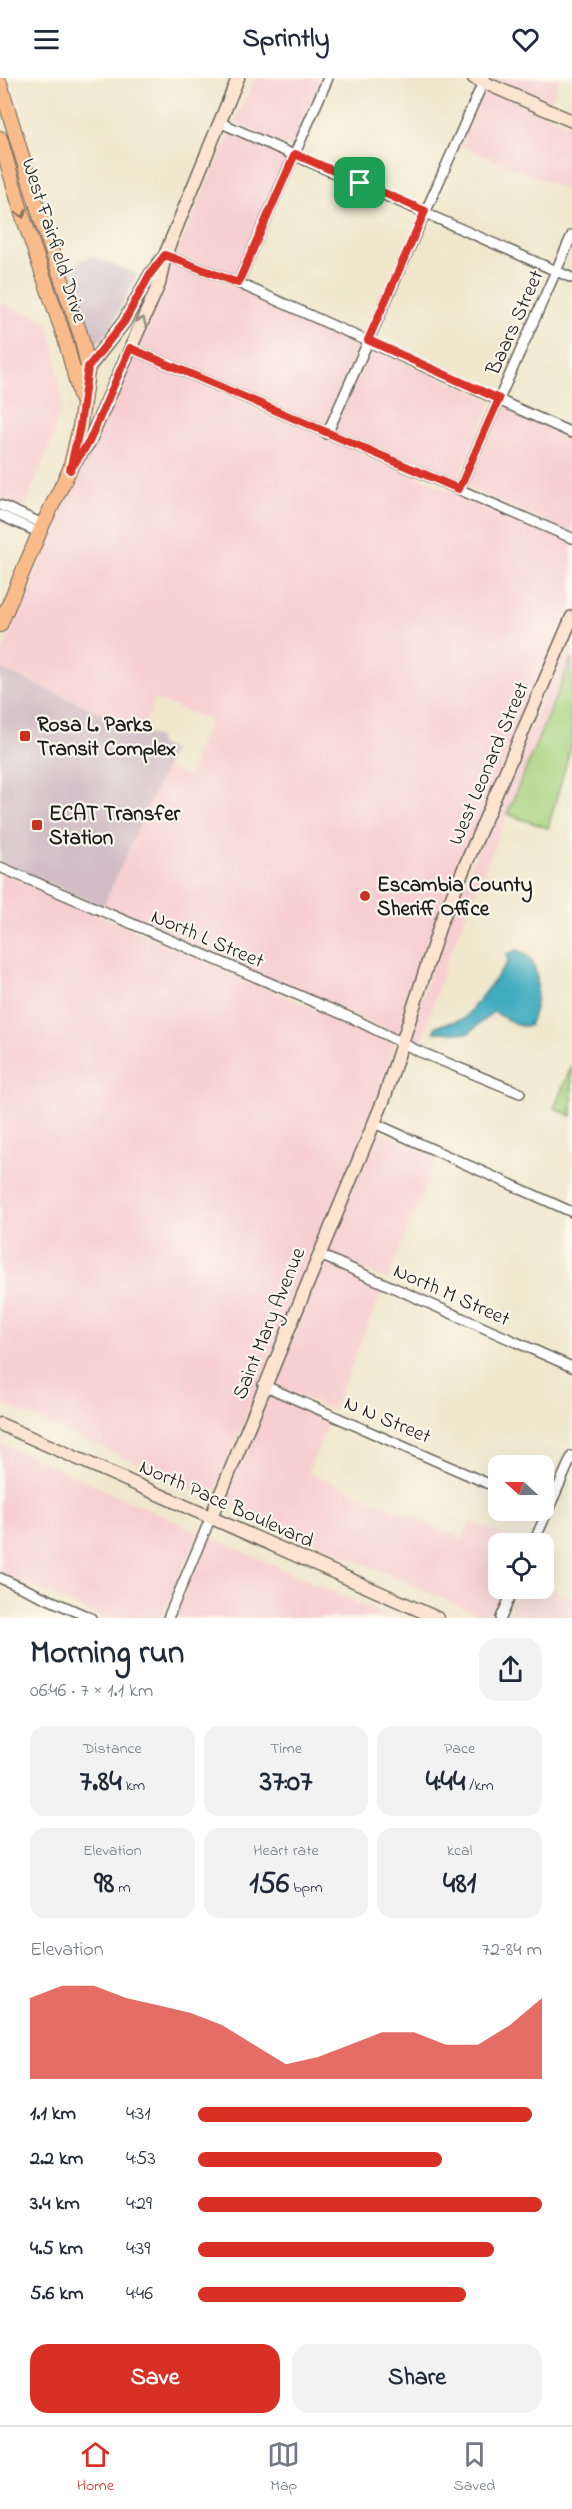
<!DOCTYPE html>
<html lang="en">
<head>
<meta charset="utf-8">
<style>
	body { margin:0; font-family:"Indie Flower",sans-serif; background:#f2f2f3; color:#1f2937; height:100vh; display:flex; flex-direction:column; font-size:22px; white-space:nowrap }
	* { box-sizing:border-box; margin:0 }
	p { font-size:20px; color:#747a83 }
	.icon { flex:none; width:33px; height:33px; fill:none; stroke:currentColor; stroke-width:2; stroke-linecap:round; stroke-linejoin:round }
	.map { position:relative; height:1540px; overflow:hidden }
	.drawer { display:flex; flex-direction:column; background:#fff; flex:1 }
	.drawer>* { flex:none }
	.needle { width:39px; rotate:291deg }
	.buttons { position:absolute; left:488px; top:1377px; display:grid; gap:12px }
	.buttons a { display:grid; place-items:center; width:66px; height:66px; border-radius:12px; background:#fff; box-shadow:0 6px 24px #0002; font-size:30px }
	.pin { position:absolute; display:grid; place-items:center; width:51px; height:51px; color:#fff; margin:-26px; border-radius:12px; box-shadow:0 3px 9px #0006 }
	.round { display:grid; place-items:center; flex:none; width:63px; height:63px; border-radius:18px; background:#f2f2f3 }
	.summary { display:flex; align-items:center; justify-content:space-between; height:102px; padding:0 30px }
	h1 { font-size:33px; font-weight:800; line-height:45px }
	.figures { display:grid; grid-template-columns:repeat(3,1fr); gap:9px; height:102px; padding:6px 30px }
	.figures div { display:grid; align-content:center; border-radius:15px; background:#f2f2f3; text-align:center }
	.figures b { font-size:30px; font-weight:800 }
	.figures small { font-size:16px; font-weight:400 }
	.figures p { font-size:16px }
	.chart { height:168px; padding:12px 30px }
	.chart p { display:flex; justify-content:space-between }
	.chart svg { width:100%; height:108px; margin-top:6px; fill:#d93025; opacity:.7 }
	.action { display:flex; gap:12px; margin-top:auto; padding:12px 30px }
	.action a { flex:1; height:69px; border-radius:18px; background:#d93025; color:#fff; font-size:24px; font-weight:800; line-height:69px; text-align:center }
	.action a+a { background:#f2f2f3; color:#1f2937 }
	ul { padding:0 30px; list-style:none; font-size:20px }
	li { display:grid; grid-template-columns:96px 72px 1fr; align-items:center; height:45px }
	li i { height:15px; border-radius:8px; background:#d93025 }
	header { display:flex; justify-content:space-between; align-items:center; height:78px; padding:0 30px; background:#fff; font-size:27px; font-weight:800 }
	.tab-bar { display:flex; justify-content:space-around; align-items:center; height:84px; border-top:2px solid #e0e1e3; background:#fff; font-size:16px; color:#747a83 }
	.tab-bar a { display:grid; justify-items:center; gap:3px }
	.tab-bar .current { color:#d93025 }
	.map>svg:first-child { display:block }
</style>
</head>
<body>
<header><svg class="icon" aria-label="menu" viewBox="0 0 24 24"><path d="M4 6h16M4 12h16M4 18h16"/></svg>Sprintly<svg class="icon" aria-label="heart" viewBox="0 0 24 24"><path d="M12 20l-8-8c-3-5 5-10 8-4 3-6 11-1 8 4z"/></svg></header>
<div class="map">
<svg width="572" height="1540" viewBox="0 0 572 1540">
	<rect width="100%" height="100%" fill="#fbf7ec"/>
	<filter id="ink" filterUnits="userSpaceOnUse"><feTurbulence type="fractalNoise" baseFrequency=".0167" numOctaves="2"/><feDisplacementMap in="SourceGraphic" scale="12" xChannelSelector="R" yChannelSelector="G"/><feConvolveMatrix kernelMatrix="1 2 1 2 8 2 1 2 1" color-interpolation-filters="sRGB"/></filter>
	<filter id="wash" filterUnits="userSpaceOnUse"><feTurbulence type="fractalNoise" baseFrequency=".008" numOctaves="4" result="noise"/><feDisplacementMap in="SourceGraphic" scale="24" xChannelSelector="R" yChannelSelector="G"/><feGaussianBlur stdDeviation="1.35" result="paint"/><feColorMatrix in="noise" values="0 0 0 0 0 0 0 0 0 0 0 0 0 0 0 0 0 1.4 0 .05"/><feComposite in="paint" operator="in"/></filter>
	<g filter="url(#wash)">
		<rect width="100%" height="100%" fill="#f0e7cc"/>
		<!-- built -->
		<g fill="#f7cfd1">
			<polygon points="255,0 323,0 292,70 234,45"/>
			<polygon points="491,0 560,0 550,24 572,33 572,38 490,2"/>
			<polygon points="486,10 572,48 572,114 460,68"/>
			<polygon points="231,53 288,78 235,199 175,177"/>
			<polygon points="171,185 236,209 361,264 324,350 137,268"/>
			<polygon points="0,224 47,243 54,265 62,325 52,362 23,433 0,422"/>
			<polygon points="370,268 492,323 456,405 333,354"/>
			<polygon points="133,276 572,465 572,526 437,842 398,957 103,829 165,690 187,698 210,642 155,621 142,652 0,591 0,578 85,380"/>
			<polygon points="502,327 572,360 572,455 466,409"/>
			<polygon points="572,552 572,580 446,885 420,969 407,962 446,846"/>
			<polygon points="0,794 395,966 380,1017 213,1419 0,1325"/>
			<polygon points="377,1052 437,1079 387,1202 324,1174"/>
			<polygon points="321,1182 383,1210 333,1332 270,1305"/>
			<polygon points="267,1313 330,1340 308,1394 463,1461 471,1443 523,1465 498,1466 498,1510 508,1511 495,1540 486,1540 223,1423"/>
			<polygon points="0,1365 199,1454 162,1540 102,1540 0,1495"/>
			<polygon points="209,1458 391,1540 173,1540"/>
			<polygon points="543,1506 572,1520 572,1540 506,1540 519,1511 543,1510"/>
		</g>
		<!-- industrial -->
		<g fill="#d2bdc6">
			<polygon points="92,178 137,197 111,249 92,273 66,190"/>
			<polygon points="0,591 159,660 158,665 173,672 103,829 0,784"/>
		</g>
		<!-- green -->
		<g fill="#a7d37f" stroke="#62784e" stroke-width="1.5">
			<polygon points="572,580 572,665 548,750 507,736"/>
			<polygon points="572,987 572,1038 554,1030"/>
		</g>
		<!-- water -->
		<path fill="#40acbf" stroke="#2e646e" stroke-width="1.5" d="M517,872C546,882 538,927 529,948H520L493,934L469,955L434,954L436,948L464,941L508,884L507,876Z"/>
	</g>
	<g filter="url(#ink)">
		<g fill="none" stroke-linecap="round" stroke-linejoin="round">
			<!-- street casing -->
			<g stroke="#66635a" stroke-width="12">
				<g id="street">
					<polyline points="219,44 572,200"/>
					<polyline points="165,177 238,205 572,355"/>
					<polyline points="238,205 328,0"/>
					<polyline points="130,270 572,460"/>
					<polyline points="327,356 485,0"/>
					<polyline points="459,411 572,157"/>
					<polyline points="0,427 43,446"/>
					<polyline points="0,437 40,455"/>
					<polyline points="0,789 356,942 418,973 520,1015"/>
					<polyline points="374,1045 572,1134"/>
					<polyline points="318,1176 572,1289"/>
					<polyline points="263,1307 498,1410"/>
					<polyline points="533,1466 572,1378"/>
					<polyline points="0,1500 91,1540"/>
					<polyline points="168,1540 211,1439"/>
					<polyline points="501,1540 514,1510"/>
				</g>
			</g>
			<!-- secondary casing -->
			<g stroke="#66635a" stroke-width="15">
				<g id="secondary">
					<polyline points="474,0 572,43"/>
					<polyline points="84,295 124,244 150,197 162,181"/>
					<polyline points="71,389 89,364 159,206 165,177 238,0"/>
					<polyline points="0,1346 437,1540"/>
					<polyline points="211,1439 384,1021 441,844 572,539"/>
				</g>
			</g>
			<!-- primary casing -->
			<g stroke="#66635a" stroke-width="16">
				<g id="primary">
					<polyline points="0,5 41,141 81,258 88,289 80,348 70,391 43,446 0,547"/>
					<polyline points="0,60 22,136 65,261 81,321"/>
				</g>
			</g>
			<!-- street -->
			<use href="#street" stroke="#fff" stroke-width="9"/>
			<!-- secondary -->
			<use href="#secondary" stroke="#fde4d1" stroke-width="12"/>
			<!-- primary -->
			<use href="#primary" stroke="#fabb8b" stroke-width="14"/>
		</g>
		<!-- one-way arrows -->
		<defs><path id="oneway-chevron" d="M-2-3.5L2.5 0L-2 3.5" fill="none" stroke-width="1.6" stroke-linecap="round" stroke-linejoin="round" transform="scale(1.5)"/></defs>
		<use stroke="#8b6c54" href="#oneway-chevron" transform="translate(22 136) rotate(73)"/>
		<use stroke="#988a80" href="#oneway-chevron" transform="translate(142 243) rotate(-66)"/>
	</g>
	<g fill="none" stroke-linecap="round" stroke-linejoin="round" filter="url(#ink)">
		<!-- route casing -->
		<g stroke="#fff" stroke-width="12">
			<polygon id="route" points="295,76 425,133 368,262 499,321 459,411 130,270 89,364 70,392 80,348 88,289 124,244 150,196 165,177 238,205"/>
		</g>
		<!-- route -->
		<use href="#route" stroke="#d93025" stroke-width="8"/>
	</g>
	<!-- markers -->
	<g fill="#c8321e" stroke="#fbf7ec" stroke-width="2">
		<rect x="19" y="652" width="12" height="12" rx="3"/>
		<rect x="31" y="741" width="12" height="12" rx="3"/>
		<circle cx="365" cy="818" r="6"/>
	</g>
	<g text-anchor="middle" stroke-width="4.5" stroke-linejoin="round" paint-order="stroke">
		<!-- street labels -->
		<g font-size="21" fill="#1c1c1c" stroke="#fbf7ec">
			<text transform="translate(55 162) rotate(72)" y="7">West Fairfield Drive</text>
			<text transform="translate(514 244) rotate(-66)" y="7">Baars Street</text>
			<text transform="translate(488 685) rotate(-67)" y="7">West Leonard Street</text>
			<text transform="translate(208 860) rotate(23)" y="7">North L Street</text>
			<text transform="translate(452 1216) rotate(24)" y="7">North M Street</text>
			<text transform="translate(268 1245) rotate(-68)" y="7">Saint Mary Avenue</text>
			<text transform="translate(388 1341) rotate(23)" y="7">N N Street</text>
			<text transform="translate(227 1425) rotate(24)" y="7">North Pace Boulevard</text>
		</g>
		<!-- poi labels -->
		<g font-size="21" font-weight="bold" fill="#1c1c1c" stroke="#fbf7ec" text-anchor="start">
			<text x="37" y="653">Rosa L. Parks<tspan x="37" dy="24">Transit Complex</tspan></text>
			<text x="49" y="742">ECAT Transfer<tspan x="49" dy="24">Station</tspan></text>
			<text x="377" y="813">Escambia County<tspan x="377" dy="24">Sheriff Office</tspan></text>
		</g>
	</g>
</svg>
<div class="buttons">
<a><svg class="needle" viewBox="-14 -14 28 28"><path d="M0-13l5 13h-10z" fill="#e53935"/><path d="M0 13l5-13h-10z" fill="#747a83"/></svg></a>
<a><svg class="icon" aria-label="locate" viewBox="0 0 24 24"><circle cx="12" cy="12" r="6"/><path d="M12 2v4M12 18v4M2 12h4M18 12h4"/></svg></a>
</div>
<div class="pin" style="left:360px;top:105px;background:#1e9e55"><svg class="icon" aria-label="arrive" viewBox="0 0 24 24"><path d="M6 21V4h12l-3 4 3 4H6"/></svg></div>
</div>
<section class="drawer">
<div class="summary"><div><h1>Morning run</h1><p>06:46 · 7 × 1.1 km</p></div><a class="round"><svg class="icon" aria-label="share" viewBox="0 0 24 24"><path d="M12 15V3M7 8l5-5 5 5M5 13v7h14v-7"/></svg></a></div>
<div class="figures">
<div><p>Distance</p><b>7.84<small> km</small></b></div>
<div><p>Time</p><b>37:07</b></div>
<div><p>Pace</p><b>4:44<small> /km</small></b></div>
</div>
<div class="figures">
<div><p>Elevation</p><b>98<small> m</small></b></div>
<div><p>Heart rate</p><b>156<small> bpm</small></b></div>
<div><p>kcal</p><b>481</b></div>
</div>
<div class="chart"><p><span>Elevation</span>72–84 m</p>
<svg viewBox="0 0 160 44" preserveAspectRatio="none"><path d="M0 44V11L10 6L20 6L30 11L40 14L50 17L60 22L70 30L80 38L90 35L100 30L110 25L120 25L130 30L140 30L150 22L160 11V44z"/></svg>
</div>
<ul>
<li><b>1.1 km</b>4:31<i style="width:97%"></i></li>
<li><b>2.2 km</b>4:53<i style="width:71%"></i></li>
<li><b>3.4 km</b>4:29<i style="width:100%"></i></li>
<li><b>4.5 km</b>4:39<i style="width:86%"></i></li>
<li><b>5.6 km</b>4:46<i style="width:78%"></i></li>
</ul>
<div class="action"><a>Save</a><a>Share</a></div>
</section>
<nav class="tab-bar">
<a class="current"><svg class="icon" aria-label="home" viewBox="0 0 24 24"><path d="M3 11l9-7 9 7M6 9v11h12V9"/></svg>Home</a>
<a><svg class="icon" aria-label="map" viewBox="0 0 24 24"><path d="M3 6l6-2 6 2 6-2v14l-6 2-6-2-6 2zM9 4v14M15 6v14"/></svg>Map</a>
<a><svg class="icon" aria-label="saved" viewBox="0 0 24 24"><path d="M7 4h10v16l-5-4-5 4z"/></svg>Saved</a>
</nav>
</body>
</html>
